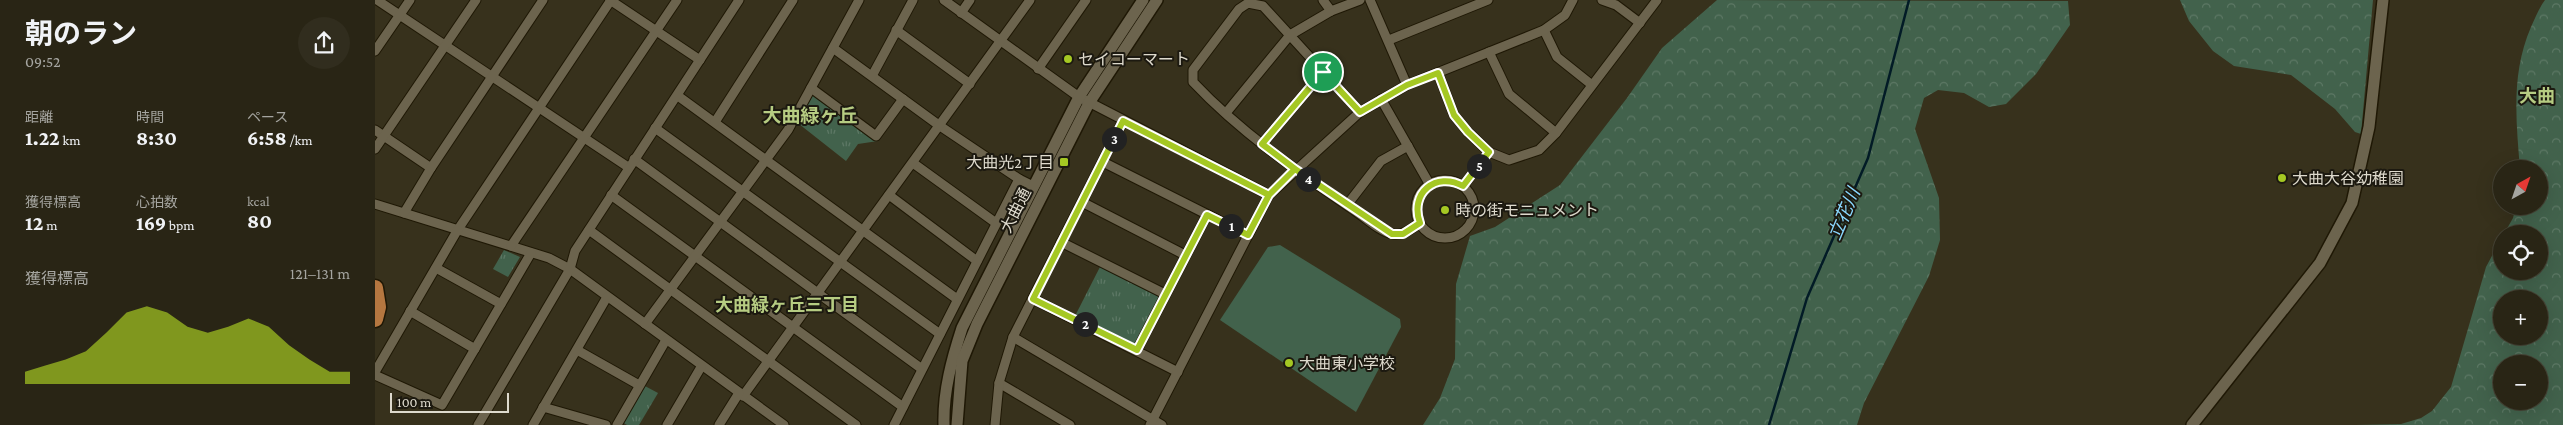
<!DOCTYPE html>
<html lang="ja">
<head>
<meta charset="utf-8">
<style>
	body { margin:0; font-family:"Crimson Pro","Noto Sans JP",serif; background:#312d1e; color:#f1f3f6; height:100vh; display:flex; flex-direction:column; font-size:19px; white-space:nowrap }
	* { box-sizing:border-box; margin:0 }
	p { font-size:16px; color:#a5a5a0 }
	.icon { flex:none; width:28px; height:28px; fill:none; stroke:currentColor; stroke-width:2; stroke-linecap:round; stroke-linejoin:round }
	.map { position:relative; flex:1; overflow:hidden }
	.side { display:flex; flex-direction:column; background:#292515; width:375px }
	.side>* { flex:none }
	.needle { width:32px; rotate:40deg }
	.fabs { position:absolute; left:2118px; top:160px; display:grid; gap:10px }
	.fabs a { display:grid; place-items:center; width:55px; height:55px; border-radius:50%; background:#292515; box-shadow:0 5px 20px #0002,0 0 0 1px #454234; font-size:25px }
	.scale { position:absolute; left:15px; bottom:12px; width:119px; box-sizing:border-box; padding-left:5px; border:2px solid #dedacd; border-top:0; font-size:14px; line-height:18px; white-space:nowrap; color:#dedacd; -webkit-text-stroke:4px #1c1910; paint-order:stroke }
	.pin { position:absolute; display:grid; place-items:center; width:42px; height:42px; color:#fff; margin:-21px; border:2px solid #fff; border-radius:50%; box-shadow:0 1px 5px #0007 }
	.km { position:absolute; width:25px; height:25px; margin:-12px; border-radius:50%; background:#222; color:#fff; font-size:14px; line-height:25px; text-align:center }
	.round { display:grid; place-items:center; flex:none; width:52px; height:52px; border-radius:26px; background:#312d1e }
	.summary { display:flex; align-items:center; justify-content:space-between; height:85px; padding:0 25px }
	h1 { font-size:28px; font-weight:700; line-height:38px }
	.stats { display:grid; grid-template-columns:repeat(3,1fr); gap:8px; height:85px; padding:5px 25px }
	.stats div { display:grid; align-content:center }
	.stats b { font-size:21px; font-weight:700 }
	.stats small { font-size:14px; font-weight:400 }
	.stats p { font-size:14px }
	.chart { height:140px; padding:10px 25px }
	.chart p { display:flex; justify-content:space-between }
	.chart svg { width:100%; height:90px; margin-top:5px; fill:#a5c823; opacity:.7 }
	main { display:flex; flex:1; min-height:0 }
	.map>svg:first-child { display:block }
</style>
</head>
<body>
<main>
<section class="side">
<div class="summary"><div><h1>朝のラン</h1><p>09:52</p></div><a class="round"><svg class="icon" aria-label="share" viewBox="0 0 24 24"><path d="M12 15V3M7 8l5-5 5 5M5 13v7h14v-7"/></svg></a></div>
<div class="stats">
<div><p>距離</p><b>1.22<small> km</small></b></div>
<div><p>時間</p><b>8:30</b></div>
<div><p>ペース</p><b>6:58<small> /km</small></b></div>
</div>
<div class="stats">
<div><p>獲得標高</p><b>12<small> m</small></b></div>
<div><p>心拍数</p><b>169<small> bpm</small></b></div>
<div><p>kcal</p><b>80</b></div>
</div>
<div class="chart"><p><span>獲得標高</span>121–131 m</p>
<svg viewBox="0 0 160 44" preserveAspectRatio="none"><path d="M0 44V38L10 35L20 32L30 28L40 19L50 9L60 6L70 9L80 16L90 19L100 16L110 12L120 16L130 25L140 32L150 38L160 38V44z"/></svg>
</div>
</section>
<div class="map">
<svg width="2188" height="425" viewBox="0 0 2188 425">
	<defs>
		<pattern id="forest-crowns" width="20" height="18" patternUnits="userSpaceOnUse" patternTransform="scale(1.25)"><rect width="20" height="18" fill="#42624c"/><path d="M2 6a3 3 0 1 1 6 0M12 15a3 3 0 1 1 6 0" fill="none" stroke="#5d7865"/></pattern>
		<pattern id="park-tufts" width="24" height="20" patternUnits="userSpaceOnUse" patternTransform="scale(1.25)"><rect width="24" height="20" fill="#42624c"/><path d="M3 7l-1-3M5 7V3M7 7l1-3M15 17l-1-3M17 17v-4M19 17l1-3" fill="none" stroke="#5d7865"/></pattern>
	</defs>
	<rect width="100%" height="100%" fill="#37311c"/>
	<!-- forest -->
	<g fill="url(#forest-crowns)" fill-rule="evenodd">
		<polygon points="1342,0 1693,1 1695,25 1661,74 1631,104 1614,107 1589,93 1563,90 1549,98 1540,129 1564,198 1565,240 1554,276 1489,403 1482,425 1048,425 1065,398 1080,359 1081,284 1095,236 1120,227 1185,185 1252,98 1287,48"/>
		<polygon points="1805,0 1998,0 1986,134 1980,132 1960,109 1916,75 1859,66 1838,51 1814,21"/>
		<path d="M2170,0H2188V425H1981L2026,424L2046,418L2057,411L2076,387L2111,267L2126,239V271H2164V234H2129L2138,218L2141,206H2164V169H2145C2141,120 2136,73 2156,27C2160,18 2164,8 2170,0ZM2126,299H2164V336H2126ZM2126,364H2164V401H2126Z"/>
	</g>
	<!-- park -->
	<g fill="url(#park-tufts)">
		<polygon points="436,88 503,141 483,144 471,161 419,120"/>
		<polygon points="129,250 145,257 133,277 118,269"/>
		<polygon points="727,263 790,294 762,350 699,318"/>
		<polygon points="268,385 283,393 264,425 252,425 247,422"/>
	</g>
	<!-- garden -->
	<polygon fill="#42624c" points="905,245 1025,319 1026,327 981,412 845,320 893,247"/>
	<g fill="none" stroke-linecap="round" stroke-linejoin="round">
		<!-- stream -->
		<polyline stroke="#021b26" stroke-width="2.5" points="1394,425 1432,298 1493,158 1534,0"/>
		<!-- minor casing -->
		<g stroke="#1f1805" stroke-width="11">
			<g id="minor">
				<polyline points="2,0 253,167"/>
				<polyline points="235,0 325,60"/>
				<polyline points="569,0 704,97 894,195"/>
				<polyline points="948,0 956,11"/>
				<polyline points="995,0 1032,85"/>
				<polyline points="1227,0 1241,5 1265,23"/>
				<polyline points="586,13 595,0"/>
				<polyline points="521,30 595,84"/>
				<polyline points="1169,30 1182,57 1217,85"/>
				<polyline points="1014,40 1113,0"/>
				<polyline points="458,48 565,126 644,179 658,186"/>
				<polyline points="0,51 35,0"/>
				<polyline points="1114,52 1134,94 1181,133"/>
				<polyline points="663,69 711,0"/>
				<polyline points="1063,73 1079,115 1093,132 1114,152 1134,160 1164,150 1181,133 1282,0"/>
				<polyline points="497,76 538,0"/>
				<polyline points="436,88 501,136 528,99"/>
				<polyline points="303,96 582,299"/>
				<polyline points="1006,99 1055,185"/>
				<path d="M985,112L888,6L873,3L864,9L818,70V82C865,132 922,171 979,210C990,217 1005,232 1018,234C1028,236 1037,228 1045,223"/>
				<polyline points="851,113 915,35 956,11 985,0"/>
				<polyline points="340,122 418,0"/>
				<polyline points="280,128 565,334"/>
				<polyline points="0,130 56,168"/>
				<polyline points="887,144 948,72"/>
				<polyline points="0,149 101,0"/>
				<polyline points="259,159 547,369"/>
				<polyline points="728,162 873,235"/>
				<polyline points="538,163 621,223"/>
				<circle cx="1070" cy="209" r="29"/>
				<polyline points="1088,186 1114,152"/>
				<polyline points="236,195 528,407"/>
				<polyline points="514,195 602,261"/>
				<polyline points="707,202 810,255"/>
				<polyline points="0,204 174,258 195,269 409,425"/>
				<polyline points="972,205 1006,161 1033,146"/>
				<polyline points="29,213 56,168 168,0"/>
				<polyline points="214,230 481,425"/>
				<polyline points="686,242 790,294"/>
				<polyline points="136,246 302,0"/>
				<polyline points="61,268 126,304"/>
				<polyline points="658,299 803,372"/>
				<polyline points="35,311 100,349"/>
				<polyline points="270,324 413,130 484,0"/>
				<polyline points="638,337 787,425"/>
				<polyline points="202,350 264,385"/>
				<polyline points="762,350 832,215"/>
				<polyline points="0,372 82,231 236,0"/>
				<polyline points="0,375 67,405 156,253"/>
				<polyline points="624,383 695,425"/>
				<polyline points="368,396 655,0"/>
				<polyline points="168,407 231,425"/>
				<polyline points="103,425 195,269 200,251 364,0"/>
				<polyline points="158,425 232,297"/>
				<polyline points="242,425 291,340"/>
				<polyline points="292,425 326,367"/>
				<polyline points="344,425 364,393"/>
				<polyline points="519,425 644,179"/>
				<polyline points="620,425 624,383 638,337 748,121"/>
				<polyline points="775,425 894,195 985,112 1032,85 1169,30 1190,15 1198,0"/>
			</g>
		</g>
		<!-- tertiary casing -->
		<g stroke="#1f1805" stroke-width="14">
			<g id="tertiary">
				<path d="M569,425C568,391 577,359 587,328L704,97L768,0"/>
				<polyline points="582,425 587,361 602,324 714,103 782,0"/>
				<polyline points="1817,425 1945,263 1977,203 1994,127 2008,0"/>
			</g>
		</g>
		<!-- motorway casing -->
		<g stroke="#1f1805" stroke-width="19">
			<polyline id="motorway" points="0,288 3,307 0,319"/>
		</g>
		<!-- minor -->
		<use href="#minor" stroke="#6c644e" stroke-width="9"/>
		<!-- tertiary -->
		<use href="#tertiary" stroke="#6c644e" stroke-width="11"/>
		<!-- motorway -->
		<use href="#motorway" stroke="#b57740" stroke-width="16"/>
	</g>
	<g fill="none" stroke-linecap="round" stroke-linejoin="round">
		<!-- route casing -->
		<g stroke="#fff" stroke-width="10">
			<path id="route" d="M948,72L887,144L920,169L894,195L873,235L832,215L762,350L658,299L748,121L894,195L920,169L1017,234H1028L1045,223C1034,193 1061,171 1088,186L1114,152L1093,132L1079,115L1063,73L1032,85L985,112L948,72"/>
		</g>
		<!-- route -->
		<use href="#route" stroke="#a5c823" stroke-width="6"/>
	</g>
	<!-- markers -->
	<g fill="#a5c823" stroke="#1c1910" stroke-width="2">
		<circle cx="693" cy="59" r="5"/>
		<rect x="684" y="157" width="10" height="10" rx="2.5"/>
		<circle cx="1907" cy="178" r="5"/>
		<circle cx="1070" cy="210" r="5"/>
		<circle cx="914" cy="363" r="5"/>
	</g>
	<g text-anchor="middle" stroke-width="4" stroke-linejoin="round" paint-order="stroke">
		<!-- poi labels -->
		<g font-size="16" fill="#dedacd" stroke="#1c1910" text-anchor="start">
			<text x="703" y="65">セイコーマート</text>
			<text x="679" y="168" text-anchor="end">大曲光2丁目</text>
			<text x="1917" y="184">大曲大谷幼稚園</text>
			<text x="1080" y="216">時の街モニュメント</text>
			<text x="924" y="369">大曲東小学校</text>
		</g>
		<!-- street labels -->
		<g font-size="16" fill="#dedacd" stroke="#1c1910">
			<text transform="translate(640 210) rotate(-63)" y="6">大曲通</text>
		</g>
		<!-- neighbourhood labels -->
		<g font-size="18" font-weight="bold" fill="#b6cc82" stroke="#1c1910">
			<text x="2162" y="102">大曲</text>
			<text x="412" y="311">大曲緑ヶ丘三丁目</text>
		</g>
		<!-- water labels -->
		<g font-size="18" font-style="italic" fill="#8ad8ff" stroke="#1c1910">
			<text transform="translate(1469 214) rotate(-67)" y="6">立花川</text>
		</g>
		<!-- quarter labels -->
		<g font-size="19" font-weight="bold" fill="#b6cc82" stroke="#1c1910">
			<text x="435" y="122">大曲緑ヶ丘</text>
		</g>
	</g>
</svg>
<div class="fabs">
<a><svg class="needle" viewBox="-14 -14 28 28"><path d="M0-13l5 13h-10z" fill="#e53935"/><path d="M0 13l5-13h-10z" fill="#a5a5a0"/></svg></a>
<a><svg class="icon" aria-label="locate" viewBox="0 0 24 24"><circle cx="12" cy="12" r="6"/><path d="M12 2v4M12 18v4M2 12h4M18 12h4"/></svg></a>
<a>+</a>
<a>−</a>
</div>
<div class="scale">100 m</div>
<div class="pin" style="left:948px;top:72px;background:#1e9e55"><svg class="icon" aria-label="arrive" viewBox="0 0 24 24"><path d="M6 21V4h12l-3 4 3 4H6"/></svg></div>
<b class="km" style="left:856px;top:226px">1</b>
<b class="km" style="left:710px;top:324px">2</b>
<b class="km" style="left:739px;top:139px">3</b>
<b class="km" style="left:933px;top:179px">4</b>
<b class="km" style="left:1104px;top:166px">5</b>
</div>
</main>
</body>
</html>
